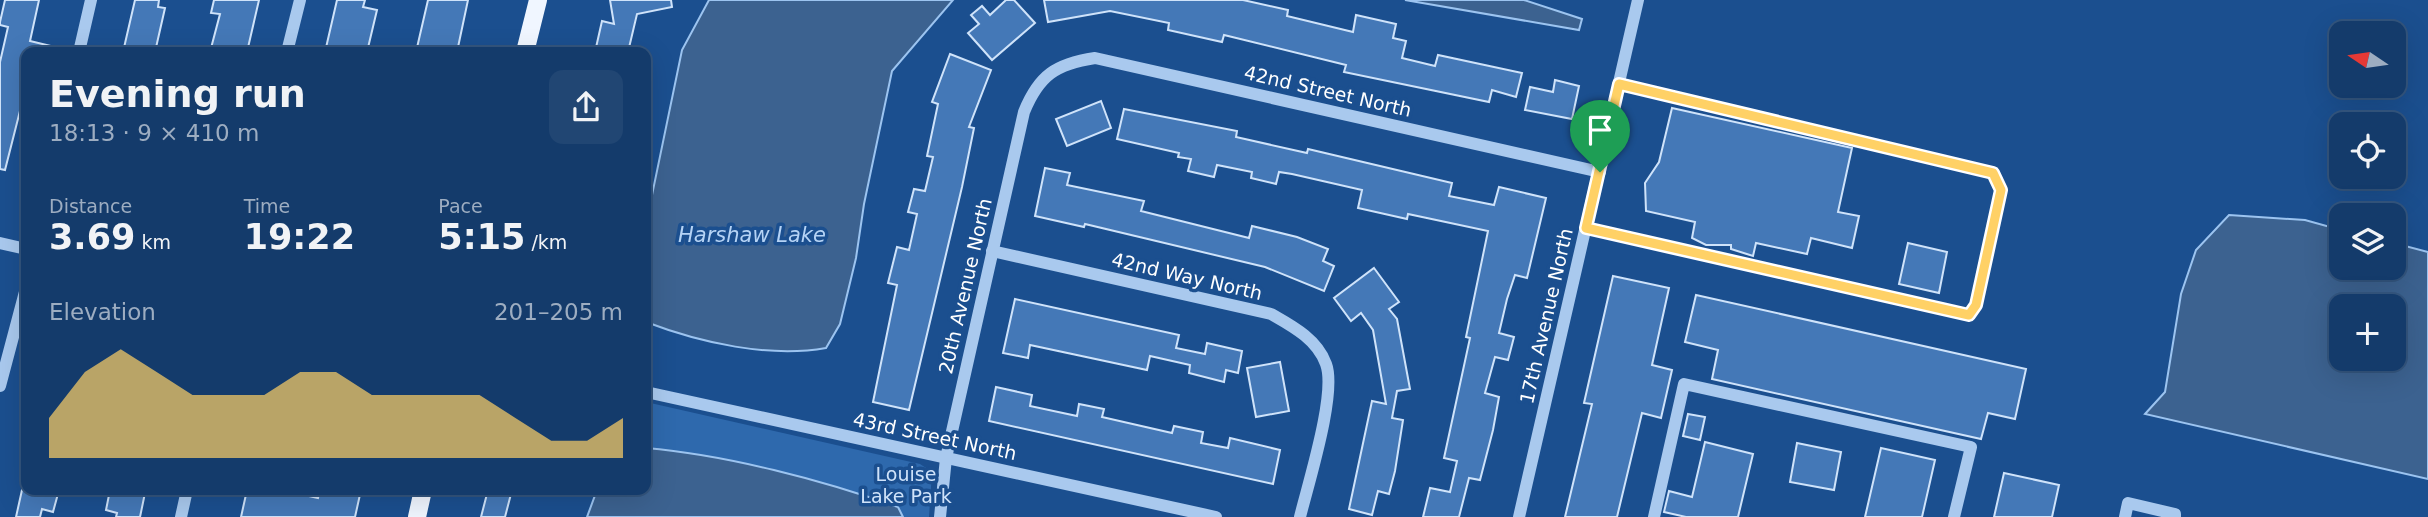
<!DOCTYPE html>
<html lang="en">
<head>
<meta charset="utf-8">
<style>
	body { margin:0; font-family:"DejaVu Sans",sans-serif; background:#214673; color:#f1f3f6; height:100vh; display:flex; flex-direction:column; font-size:26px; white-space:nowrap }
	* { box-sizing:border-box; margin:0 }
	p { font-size:23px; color:#9dadc1 }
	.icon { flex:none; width:38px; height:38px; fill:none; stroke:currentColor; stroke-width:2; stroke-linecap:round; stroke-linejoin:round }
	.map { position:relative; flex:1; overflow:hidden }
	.sheet { position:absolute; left:21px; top:47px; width:630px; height:448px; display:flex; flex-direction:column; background:#143b6b; border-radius:14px; box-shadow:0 7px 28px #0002,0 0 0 2px #33557e }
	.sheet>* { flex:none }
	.needle { width:46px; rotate:283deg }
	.controls { position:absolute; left:2329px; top:21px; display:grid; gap:14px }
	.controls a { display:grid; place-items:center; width:77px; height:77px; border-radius:14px; background:#143b6b; box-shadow:0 7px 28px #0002,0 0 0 2px #33557e; font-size:35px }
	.pin { position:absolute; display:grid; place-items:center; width:60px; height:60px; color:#fff; margin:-72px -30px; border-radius:50% 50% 50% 0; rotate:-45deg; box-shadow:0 0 7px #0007 }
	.pin .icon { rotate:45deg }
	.round { display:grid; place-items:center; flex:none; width:74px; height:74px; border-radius:14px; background:#214673 }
	.headline { display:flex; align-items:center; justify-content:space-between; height:119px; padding:0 28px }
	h1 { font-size:38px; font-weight:700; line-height:52px }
	.figures { display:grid; grid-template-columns:repeat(3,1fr); gap:10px; height:119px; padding:7px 28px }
	.figures div { display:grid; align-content:center }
	.figures b { font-size:35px; font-weight:700 }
	.figures small { font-size:19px; font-weight:400 }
	.figures p { font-size:19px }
	.chart { height:196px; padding:14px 28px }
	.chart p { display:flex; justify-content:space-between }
	.chart svg { width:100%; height:126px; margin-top:7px; fill:#ffd166; opacity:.7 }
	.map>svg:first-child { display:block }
</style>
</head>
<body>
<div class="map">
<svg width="2428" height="517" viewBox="0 0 2428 517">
	<rect width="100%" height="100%" fill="#1b4f8f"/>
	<!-- green -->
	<path fill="#2e69ad" d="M646,402L920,464L932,472L929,517H903L898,507C822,480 727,455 646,448Z"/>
	<!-- water -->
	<g fill="#3c6290" stroke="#9cc4f0" stroke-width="2" fill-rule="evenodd">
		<path d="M709,0H953L892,71L864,204L856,258L840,324L826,348C769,358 701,343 646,322V224L682,50Z"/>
		<polygon points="1405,0 1524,0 1582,19 1579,30"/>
		<path d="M2229,215L2305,220L2341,230L2342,268H2394V243L2428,252V479L2145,414L2165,392L2181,294L2196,250ZM2342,306H2394V359H2342Z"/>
		<path d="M646,448C727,455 822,480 898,507L903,517H587L597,490H646Z"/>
	</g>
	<!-- building -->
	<g fill="#4478b7" stroke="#cfe3fa" stroke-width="2">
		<polygon points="5,0 39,0 30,41 55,47 54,52 26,52 22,103 5,170 0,169 0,62 8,27 0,25 0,22"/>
		<polygon points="135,0 159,0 158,7 165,8 155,52 123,52"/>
		<polygon points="214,0 259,0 247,52 210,52 220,14 211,13"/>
		<polygon points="337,0 365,0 363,7 377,10 367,52 325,52"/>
		<polygon points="428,0 468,0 457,52 416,52"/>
		<polygon points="610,0 671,0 672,7 637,14 628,52 595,52 602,21 614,24"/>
		<polygon points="1006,0 1014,0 1035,23 992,60 968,33 979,24 971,15 982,6 990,15"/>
		<polygon points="1044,0 1243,0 1288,10 1287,16 1353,32 1356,15 1396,24 1393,38 1406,41 1402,58 1435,66 1438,55 1522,73 1516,97 1492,90 1489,102 1344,72 1346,65 1224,35 1222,42 1168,30 1169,23 1110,11 1048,22"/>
		<polygon points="950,54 991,70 969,127 974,128 962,187 909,410 873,402 897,285 888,283 897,247 909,250 917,214 908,212 914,189 925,191 933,157 927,156 938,104 932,102"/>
		<polygon points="1555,80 1579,86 1572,119 1525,110 1530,87 1553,92"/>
		<polygon points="1101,101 1111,128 1067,146 1056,119"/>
		<polygon points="1672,108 1852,148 1838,212 1859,216 1852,248 1811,238 1807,254 1756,243 1753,256 1731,249 1731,245 1706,245 1692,238 1695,222 1646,211 1645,183 1659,162"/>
		<polygon points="1124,109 1237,131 1236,137 1307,153 1308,149 1452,183 1449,196 1494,205 1499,187 1546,198 1527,278 1515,275 1507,299 1499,333 1514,337 1508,360 1495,357 1485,393 1499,397 1493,430 1480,480 1469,478 1459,517 1423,517 1430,488 1450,492 1457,461 1444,458 1470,338 1466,337 1488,231 1408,214 1407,219 1358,208 1362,190 1292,174 1279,172 1276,184 1251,178 1252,172 1217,165 1214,177 1188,171 1191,159 1178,157 1179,153 1117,139"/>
		<polygon points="1045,168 1070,173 1067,185 1144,201 1141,211 1249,238 1252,226 1297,237 1328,249 1323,261 1334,266 1324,291 1265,267 1085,224 1084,227 1035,216"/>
		<polygon points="1908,243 1947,252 1939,293 1899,284"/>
		<polygon points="1374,268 1399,302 1389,309 1397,319 1410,389 1397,391 1392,418 1403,420 1395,471 1389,494 1378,491 1372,515 1349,509 1372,401 1386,404 1373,330 1361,313 1351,321 1334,298"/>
		<polygon points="1613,276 1669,288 1652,365 1672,370 1661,418 1642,413 1617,517 1565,517 1592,404 1584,403"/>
		<polygon points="1696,295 2026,369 2015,419 1988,413 1981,439 1712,379 1718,350 1685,342"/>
		<polygon points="1015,299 1179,335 1176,348 1205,354 1207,343 1242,351 1238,373 1226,370 1224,382 1189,373 1190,365 1150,356 1147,370 1030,345 1028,358 1003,353"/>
		<polygon points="1280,362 1289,411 1256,417 1247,368"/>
		<polygon points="996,387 1032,395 1030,406 1077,416 1079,404 1104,409 1102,417 1172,433 1174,426 1203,432 1201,443 1228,448 1230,438 1280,450 1273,484 989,421"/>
		<polygon points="1688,414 1705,417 1700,440 1683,436"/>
		<polygon points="1705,442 1753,454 1738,517 1686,517 1664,512 1669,491 1692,497"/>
		<polygon points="1797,443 1841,452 1834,490 1790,482"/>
		<polygon points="1881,448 1935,460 1922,517 1865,517"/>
		<polygon points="2004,473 2059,485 2052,517 1994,517"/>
		<polygon points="22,490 59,490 53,512 42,509 40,517 16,517"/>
		<polygon points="110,490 145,493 140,517 116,517 117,513 106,510"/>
		<polygon points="247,490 282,490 318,498 320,490 361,490 355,517 241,517"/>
		<polygon points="488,490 512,490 505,517 481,517"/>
	</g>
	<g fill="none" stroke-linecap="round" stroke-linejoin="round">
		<!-- minor -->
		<g stroke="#a9c9ee" stroke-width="12">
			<polyline points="79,52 91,0"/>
			<polyline points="287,52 300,0"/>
			<polyline points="1586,228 1969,315 1976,305 2001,190 1993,173 1619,84"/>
			<polyline points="0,243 26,249"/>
			<path d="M992,251L1271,314C1292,326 1317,339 1326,364C1337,393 1308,484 1300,517"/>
			<polyline points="0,386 26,288"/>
			<polyline points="646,392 1216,517"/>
			<polyline points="181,517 187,490"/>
			<path d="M940,517L946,458L1024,112C1039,75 1056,64 1095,58L1600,172"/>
			<polyline points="1519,517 1638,0"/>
			<polyline points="1654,517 1684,384 1971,447 1954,517"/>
			<polyline points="2125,517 2128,503 2175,514 2175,517"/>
		</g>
		<!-- major -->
		<g stroke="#f0f6ff" stroke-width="18">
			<polyline points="525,52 538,0"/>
			<polyline points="417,517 423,490"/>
		</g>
	</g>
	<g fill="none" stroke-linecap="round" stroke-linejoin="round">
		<!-- route casing -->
		<g stroke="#fff" stroke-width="14">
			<polygon id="route" points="1619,84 1993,173 2001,190 1976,305 1969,315 1586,228"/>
		</g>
		<!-- route -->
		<use href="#route" stroke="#ffd166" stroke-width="9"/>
	</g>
	<g text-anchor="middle" stroke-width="7" stroke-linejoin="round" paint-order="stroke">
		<!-- street labels -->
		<g font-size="19" fill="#fff" stroke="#1b4f8f">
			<text transform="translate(1328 91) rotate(13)" y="7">42nd Street North</text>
			<text transform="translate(1187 276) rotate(13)" y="7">42nd Way North</text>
			<text transform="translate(965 286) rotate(-77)" y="7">20th Avenue North</text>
			<text transform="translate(1546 316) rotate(-77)" y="7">17th Avenue North</text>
			<text transform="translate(935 436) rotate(12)" y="7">43rd Street North</text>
		</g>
		<!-- park labels -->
		<g font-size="19" fill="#cfe3fa" stroke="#1b4f8f">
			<text x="906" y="481">Louise<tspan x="906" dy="22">Lake Park</tspan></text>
		</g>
		<!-- water labels -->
		<g font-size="21" font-style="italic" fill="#b5d3f5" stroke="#1b4f8f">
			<text x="752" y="242">Harshaw Lake</text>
		</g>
	</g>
</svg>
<div class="controls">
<a><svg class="needle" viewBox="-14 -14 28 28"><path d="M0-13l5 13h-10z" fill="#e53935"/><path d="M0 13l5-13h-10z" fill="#9dadc1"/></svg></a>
<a><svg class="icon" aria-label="locate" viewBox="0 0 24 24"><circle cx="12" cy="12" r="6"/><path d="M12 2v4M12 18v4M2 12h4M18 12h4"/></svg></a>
<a><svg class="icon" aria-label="layers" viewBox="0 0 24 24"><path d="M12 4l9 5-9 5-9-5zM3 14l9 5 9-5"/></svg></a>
<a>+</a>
</div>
<div class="pin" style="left:1600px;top:172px;background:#1e9e55"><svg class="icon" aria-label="arrive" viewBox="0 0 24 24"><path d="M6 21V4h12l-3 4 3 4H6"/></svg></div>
<section class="sheet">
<div class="headline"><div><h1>Evening run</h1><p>18:13 · 9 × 410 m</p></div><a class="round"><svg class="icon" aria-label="share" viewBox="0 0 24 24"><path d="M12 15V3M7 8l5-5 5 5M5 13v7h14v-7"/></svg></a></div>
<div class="figures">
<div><p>Distance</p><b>3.69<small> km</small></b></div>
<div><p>Time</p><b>19:22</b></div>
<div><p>Pace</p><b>5:15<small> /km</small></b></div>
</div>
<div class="chart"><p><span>Elevation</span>201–205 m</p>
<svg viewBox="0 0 160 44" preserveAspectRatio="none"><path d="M0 44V30L10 14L20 6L30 14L40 22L50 22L60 22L70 14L80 14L90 22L100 22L110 22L120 22L130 30L140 38L150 38L160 30V44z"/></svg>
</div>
</section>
</div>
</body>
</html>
